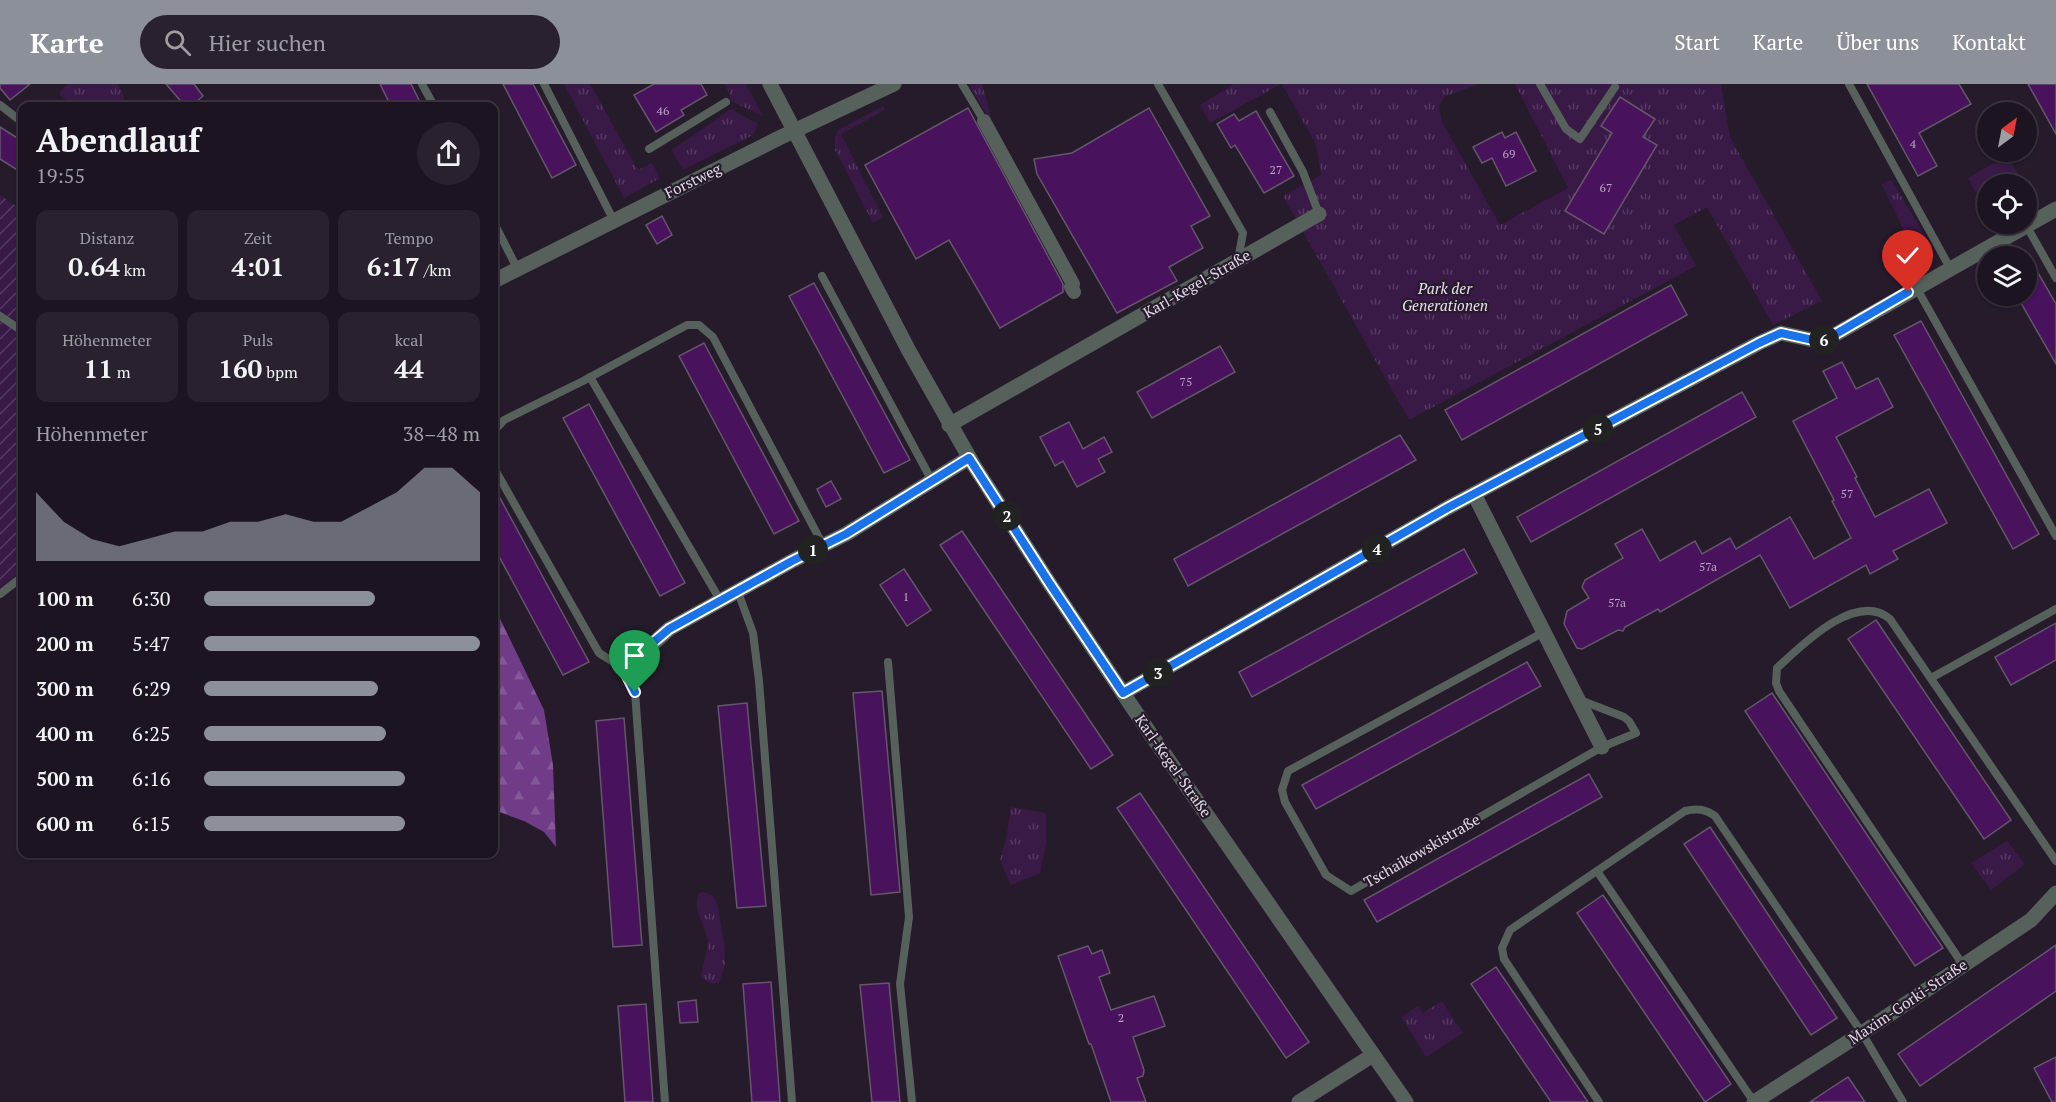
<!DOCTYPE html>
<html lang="de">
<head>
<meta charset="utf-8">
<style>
	body { margin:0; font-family:"PT Serif",serif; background:#29212d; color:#f1f3f6; height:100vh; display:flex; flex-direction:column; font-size:22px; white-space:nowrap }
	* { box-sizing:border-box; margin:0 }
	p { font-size:20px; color:#a09ea5 }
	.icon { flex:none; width:33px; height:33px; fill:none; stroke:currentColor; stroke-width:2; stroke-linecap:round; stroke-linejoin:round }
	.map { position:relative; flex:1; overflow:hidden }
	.panel { position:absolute; left:18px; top:18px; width:480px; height:756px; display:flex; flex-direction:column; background:#1c1420; border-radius:12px; box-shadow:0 2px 4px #0004,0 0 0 2px #3a333e }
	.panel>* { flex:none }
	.needle { width:39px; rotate:32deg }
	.fabs { position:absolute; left:1977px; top:18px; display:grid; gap:12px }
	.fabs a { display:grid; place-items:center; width:60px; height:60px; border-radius:50%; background:#1c1420; box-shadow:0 2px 4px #0004,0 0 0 2px #3a333e; font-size:30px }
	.pin { position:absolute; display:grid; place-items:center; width:51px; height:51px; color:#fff; margin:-62px -26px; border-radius:50% 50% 50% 0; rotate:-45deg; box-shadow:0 0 6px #0007 }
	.pin .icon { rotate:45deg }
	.km { position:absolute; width:30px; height:30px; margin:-15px; border-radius:50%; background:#222; color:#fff; font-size:16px; line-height:30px; text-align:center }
	.round { display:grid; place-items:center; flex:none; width:63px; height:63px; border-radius:32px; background:#29212d }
	.summary { display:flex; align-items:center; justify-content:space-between; height:102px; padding:0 18px }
	h1 { font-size:33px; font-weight:700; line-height:45px }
	.stats { display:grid; grid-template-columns:repeat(3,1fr); gap:9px; height:102px; padding:6px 18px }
	.stats div { display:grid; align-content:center; border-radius:12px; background:#29212d; text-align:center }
	.stats b { font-size:26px; font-weight:700 }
	.stats small { font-size:16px; font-weight:400 }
	.stats p { font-size:16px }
	.chart { height:168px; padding:12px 18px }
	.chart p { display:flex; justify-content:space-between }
	.chart svg { width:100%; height:108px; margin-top:6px; fill:#8c9099; opacity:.7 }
	ul { padding:0 18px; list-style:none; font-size:20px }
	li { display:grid; grid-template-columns:96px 72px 1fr; align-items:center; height:45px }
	li i { height:15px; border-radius:8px; background:#8c9099 }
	header { display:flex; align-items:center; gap:36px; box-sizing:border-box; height:84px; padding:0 30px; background:#8c9099; color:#fff }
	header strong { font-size:28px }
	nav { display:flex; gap:33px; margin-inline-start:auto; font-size:21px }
	.search { width:420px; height:54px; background:#29212d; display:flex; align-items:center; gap:15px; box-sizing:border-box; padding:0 21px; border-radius:33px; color:#a09ea5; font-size:22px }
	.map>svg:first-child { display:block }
</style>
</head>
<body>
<header>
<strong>Karte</strong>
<div class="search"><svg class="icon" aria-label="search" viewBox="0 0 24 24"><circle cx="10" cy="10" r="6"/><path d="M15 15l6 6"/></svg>Hier suchen</div>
<nav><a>Start</a><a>Karte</a><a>Über uns</a><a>Kontakt</a></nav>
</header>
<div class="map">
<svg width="2056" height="1018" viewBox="0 0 2056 1018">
	<defs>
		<pattern id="grass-tufts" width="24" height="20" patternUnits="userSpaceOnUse" patternTransform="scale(1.5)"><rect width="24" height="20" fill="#391946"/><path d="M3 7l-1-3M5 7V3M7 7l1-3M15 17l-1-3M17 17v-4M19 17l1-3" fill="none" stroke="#553a61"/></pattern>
		<pattern id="forest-firs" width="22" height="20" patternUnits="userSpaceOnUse" patternTransform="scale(1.5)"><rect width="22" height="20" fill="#703c87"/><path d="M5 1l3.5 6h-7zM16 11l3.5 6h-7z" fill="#845898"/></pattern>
		<pattern id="garden-furrows" width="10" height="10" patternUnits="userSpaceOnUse" patternTransform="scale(1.5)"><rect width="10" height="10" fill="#391946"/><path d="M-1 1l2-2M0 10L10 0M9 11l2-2" fill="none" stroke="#553a61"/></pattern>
	</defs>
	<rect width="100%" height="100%" fill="#251b2a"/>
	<!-- grass -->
	<g fill="url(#grass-tufts)">
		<polygon points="68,0 118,0 124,13 123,17 118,22 76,22 60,11 60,8"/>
		<polygon points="564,0 590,0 638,86 652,79 660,94 624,114"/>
		<polygon points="725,0 746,0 763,32 729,16 730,9"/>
		<polygon points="968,0 982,0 991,32 989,34"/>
		<polygon points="1234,0 1281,0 1210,39 1200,21"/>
		<polygon points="1282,0 1479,0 1444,13 1439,22 1442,38 1500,141 1568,104 1515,0 1721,0 1730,53 1822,217 1773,241 1707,123 1674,141 1696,182 1409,336 1283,112 1321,91 1316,61"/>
		<polygon points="883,22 885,26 841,50 883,133 873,139 835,66 835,53 838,46"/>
		<polygon points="731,25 758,40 753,51 683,86 672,66"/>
		<polygon points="1887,97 1892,97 1931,162 1916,170 1882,101"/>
		<polygon points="1011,723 1046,729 1046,759 1040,789 1011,801 1000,776 1006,755"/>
		<polygon points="2007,757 2025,780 1991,806 1971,779"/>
		<path d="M703,808L713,812L717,818L724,858L725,881L719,899L710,900L701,893C702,883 709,863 708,855C704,840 692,825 699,809Z"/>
		<polygon points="1442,917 1463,949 1426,973 1401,933 1418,922 1423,929"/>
	</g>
	<!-- forest -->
	<polygon fill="url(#forest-firs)" points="494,522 544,626 553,681 556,763 544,748 524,737 494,726"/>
	<!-- garden -->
	<polygon fill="url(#garden-furrows)" points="0,111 22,126 22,487 0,504"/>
	<!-- pitch -->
	<polygon fill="#391946" points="2006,72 2019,91 2003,100 1988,100 1987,109 1979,114 1968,94"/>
	<!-- building -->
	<g fill="#48125d" stroke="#635769" stroke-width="1.5">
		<polygon points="0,0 30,0 10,16 0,4"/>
		<polygon points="166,0 194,0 203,12 191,22 185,22"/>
		<polygon points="380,0 411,0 422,22 391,22"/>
		<polygon points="503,0 533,0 576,81 552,94"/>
		<polygon points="654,0 701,0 707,11 681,26 684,31 656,48 634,11"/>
		<polygon points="1867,0 1959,0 1971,20 1919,49 1937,82 1918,92"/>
		<polygon points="2028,0 2056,0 2056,50"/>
		<polygon points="1620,13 1655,35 1643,53 1657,61 1604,150 1565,127 1612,49 1601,42"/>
		<polygon points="968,24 1063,200 1063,208 1000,244 949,156 916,175 865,81"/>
		<polygon points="1149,24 1210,132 1191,142 1203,164 1169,183 1177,197 1117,229 1037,90 1034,75 1072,69"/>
		<polygon points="1256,27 1294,92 1264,109 1235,61 1231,64 1217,40 1234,30 1239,37"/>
		<polygon points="0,43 22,57 22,89 0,75"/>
		<polygon points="1502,48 1505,54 1516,48 1536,87 1506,102 1492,74 1482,79 1473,63"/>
		<polygon points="662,132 672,151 657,160 646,141"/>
		<polygon points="2026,168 2056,220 2056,280 2017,212 2026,212"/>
		<polygon points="814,199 910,376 884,389 789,212"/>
		<polygon points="1671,201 1687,231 1462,356 1445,326"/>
		<polygon points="1921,237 2039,450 2013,465 1894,251"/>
		<polygon points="704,259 799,437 774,450 679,272"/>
		<polygon points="1220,262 1235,288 1152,334 1137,308"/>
		<polygon points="1842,278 1856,305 1878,294 1893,323 1836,353 1857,393 1855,394 1875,433 1929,405 1947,439 1893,467 1898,475 1870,490 1866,481 1790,524 1760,471 1660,528 1658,525 1625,543 1623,547 1618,546 1582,565 1577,564 1564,540 1567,527 1589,514 1582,503 1585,496 1623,474 1615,460 1642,445 1660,477 1695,457 1702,470 1730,454 1736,465 1790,433 1814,475 1851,454 1832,417 1834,416 1793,337 1837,314 1823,287"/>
		<polygon points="1742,308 1756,333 1531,458 1517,433"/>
		<polygon points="589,320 685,499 660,512 563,334"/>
		<polygon points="1069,338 1083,365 1104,353 1112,368 1098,375 1105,388 1077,403 1063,377 1055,382 1040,353"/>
		<polygon points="1400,351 1416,376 1188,502 1174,475"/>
		<polygon points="831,397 841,415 826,423 817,405"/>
		<polygon points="494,403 589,578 563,591 494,463"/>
		<polygon points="962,447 1113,671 1091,685 940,461"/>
		<polygon points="1464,465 1477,489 1252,613 1239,588"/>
		<polygon points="904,485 931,526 907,542 880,501"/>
		<polygon points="1876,536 2011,736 1984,755 1848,555"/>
		<polygon points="2056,539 2056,576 2011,601 1995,573"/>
		<polygon points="1527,578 1541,602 1316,725 1302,701"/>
		<polygon points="882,607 900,808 871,811 853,609"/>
		<polygon points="1772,609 1943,864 1915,882 1745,627"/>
		<polygon points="747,619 766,822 737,824 718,622"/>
		<polygon points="624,634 642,861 613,863 596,637"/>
		<polygon points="1589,690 1602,713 1377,838 1364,816"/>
		<polygon points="1140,709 1309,958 1286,974 1117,724"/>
		<polygon points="1710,743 1837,934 1811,951 1684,760"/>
		<polygon points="1603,811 1731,1000 1705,1018 1577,829"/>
		<polygon points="2056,861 2056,907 1920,1002 1898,970"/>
		<polygon points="1088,862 1092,870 1102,866 1110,889 1099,893 1111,926 1154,912 1165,942 1133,953 1144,986 1143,992 1137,994 1146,1018 1111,1018 1091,960 1089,960 1058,872"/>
		<polygon points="1496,883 1507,899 1588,1018 1551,1018 1471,900"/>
		<polygon points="771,898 780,1018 752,1018 743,900"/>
		<polygon points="889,899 900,1018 872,1018 860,901"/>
		<polygon points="696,916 698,938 680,939 678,918"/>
		<polygon points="646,920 653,1018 625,1018 618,922"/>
		<polygon points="2056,973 2056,1018 2052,1018 2034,984"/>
		<polygon points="1848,993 1865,1018 1810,1018 1828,1006"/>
	</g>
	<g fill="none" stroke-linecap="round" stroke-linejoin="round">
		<!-- service -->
		<g stroke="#57615c" stroke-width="8">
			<polyline points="422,0 434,22"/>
			<polyline points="544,0 613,135"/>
			<polyline points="962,0 984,37"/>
			<polyline points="1158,0 1243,149 1238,176"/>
			<polyline points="1540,0 1566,45 1580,55 1615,3"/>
			<polyline points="1849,0 1950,184"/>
			<polyline points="0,21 22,38"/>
			<polyline points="1270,28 1303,88 1319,130"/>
			<polyline points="649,65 726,18"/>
			<polyline points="494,139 517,184"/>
			<polyline points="2026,141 2056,194"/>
			<polyline points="822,192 932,397"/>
			<polyline points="1916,203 2056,452"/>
			<polyline points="0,232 22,247"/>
			<polyline points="590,293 720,516"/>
			<polyline points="494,347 504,336 583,297 687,241 699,241 713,253 823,461"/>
			<polyline points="494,384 599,569 623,584 635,608 665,1018"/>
			<polyline points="738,508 753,549 759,597 792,1018"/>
			<polyline points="0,510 22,493"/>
			<polyline points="1544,548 1288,687 1282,706 1285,718 1326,791 1351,807 1602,663 1636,649 1629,637 1624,633 1580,616"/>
			<polyline points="888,578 909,833 900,900 912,1018"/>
			<polyline points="1931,594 2056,525"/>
			<polyline points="1597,787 1754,1018"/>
			<path d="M1963,881L1779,607L1776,599L1777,584C1801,562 1856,506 1890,535L2056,777"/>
			<path d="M1599,1018L1504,875L1502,864L1510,846L1685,727C1697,724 1705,725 1715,732L1862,949L1903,1018"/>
		</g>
		<!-- pedestrian -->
		<polyline stroke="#57615c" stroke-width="14" points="984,37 1073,200 1071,203 1074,208"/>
		<!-- minor -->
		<g stroke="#57615c" stroke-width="15">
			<polyline points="494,197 779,54 894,0"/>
			<polyline points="949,341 1319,130"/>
			<polyline points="1474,410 1602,663"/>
			<polyline points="623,584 644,568 669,545 792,477 846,450 969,374"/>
			<polyline points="1123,609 1449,423 1759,259 1781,249 1822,258 2056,125"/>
			<polyline points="1299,1018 1373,971"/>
			<polyline points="1754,1018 1862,949 2031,836 2056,809"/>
		</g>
		<!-- tertiary -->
		<polyline stroke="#57615c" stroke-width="15" points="770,0 909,267 973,380 1050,500 1145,642 1406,1018"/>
	</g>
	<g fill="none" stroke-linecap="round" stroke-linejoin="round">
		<!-- route casing -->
		<g stroke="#fff" stroke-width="12">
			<polyline id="route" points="635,608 623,584 669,545 792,477 846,450 969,374 1050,500 1123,609 1449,423 1759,259 1781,249 1822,258 1908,208"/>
		</g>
		<!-- route -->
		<use href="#route" stroke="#1a73e8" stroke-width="8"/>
	</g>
	<g text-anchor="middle" stroke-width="4.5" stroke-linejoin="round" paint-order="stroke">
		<!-- number labels -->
		<g font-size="12" fill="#bba8c3">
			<text x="663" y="31">46</text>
			<text x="1913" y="64">4</text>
			<text x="1509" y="74">69</text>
			<text x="1276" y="90">27</text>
			<text x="1606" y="108">67</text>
			<text x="1186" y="302">75</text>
			<text x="1847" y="414">57</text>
			<text x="1708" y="487">57a</text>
			<text x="906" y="517">1</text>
			<text x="1617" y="523">57a</text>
			<text x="1121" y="938">2</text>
		</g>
		<!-- street labels -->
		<g font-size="15" fill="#e1dae5" stroke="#251b2a">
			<text transform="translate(693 97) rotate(-26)" y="5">Forstweg</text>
			<text transform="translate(1197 200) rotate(-30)" y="5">Karl-Kegel-Straße</text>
			<text transform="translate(1173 682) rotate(55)" y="5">Karl-Kegel-Straße</text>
			<text transform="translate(1422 767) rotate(-30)" y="5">Tschaikowskistraße</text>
			<text transform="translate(1908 918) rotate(-34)" y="5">Maxim-Gorki-Straße</text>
		</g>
		<!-- park labels -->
		<g font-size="15" font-style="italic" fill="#ebddf2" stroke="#251b2a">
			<text x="1445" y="210">Park der<tspan x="1445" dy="17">Generationen</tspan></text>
		</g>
	</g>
</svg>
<div class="fabs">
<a><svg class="needle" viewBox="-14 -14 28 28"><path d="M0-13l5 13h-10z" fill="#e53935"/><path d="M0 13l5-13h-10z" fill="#a09ea5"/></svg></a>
<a><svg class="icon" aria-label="locate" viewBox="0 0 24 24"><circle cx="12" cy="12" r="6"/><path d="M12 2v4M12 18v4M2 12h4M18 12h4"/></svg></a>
<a><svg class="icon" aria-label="layers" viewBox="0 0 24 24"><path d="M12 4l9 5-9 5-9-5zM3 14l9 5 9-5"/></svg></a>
</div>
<div class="pin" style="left:635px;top:608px;background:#1e9e55"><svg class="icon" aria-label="arrive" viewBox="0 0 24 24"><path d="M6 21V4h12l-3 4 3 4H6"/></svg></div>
<div class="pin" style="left:1908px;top:208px;background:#d93025"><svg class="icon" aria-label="check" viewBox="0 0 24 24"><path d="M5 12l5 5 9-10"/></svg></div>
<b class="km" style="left:813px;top:466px">1</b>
<b class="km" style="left:1007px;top:432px">2</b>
<b class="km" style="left:1158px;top:589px">3</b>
<b class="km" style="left:1377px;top:465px">4</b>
<b class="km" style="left:1598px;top:345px">5</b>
<b class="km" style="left:1824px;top:256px">6</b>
<section class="panel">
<div class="summary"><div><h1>Abendlauf</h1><p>19:55</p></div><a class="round"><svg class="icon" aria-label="share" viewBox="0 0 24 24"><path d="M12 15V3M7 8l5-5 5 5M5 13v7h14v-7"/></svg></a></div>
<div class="stats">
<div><p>Distanz</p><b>0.64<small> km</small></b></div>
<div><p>Zeit</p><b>4:01</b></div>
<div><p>Tempo</p><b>6:17<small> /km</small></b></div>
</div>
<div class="stats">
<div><p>Höhenmeter</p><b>11<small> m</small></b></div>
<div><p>Puls</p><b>160<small> bpm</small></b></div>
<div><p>kcal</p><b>44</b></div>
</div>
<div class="chart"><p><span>Höhenmeter</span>38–48 m</p>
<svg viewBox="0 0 160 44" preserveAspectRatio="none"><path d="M0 44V16L10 28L20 35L30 38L40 35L50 32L60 32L70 28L80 28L90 25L100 28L110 28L120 22L130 16L140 6L150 6L160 16V44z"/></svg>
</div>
<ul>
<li><b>100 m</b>6:30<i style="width:62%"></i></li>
<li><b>200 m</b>5:47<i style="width:100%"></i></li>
<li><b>300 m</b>6:29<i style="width:63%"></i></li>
<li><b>400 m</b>6:25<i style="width:66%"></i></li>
<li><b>500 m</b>6:16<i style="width:73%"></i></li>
<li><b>600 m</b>6:15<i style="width:73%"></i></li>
</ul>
</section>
</div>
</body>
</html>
